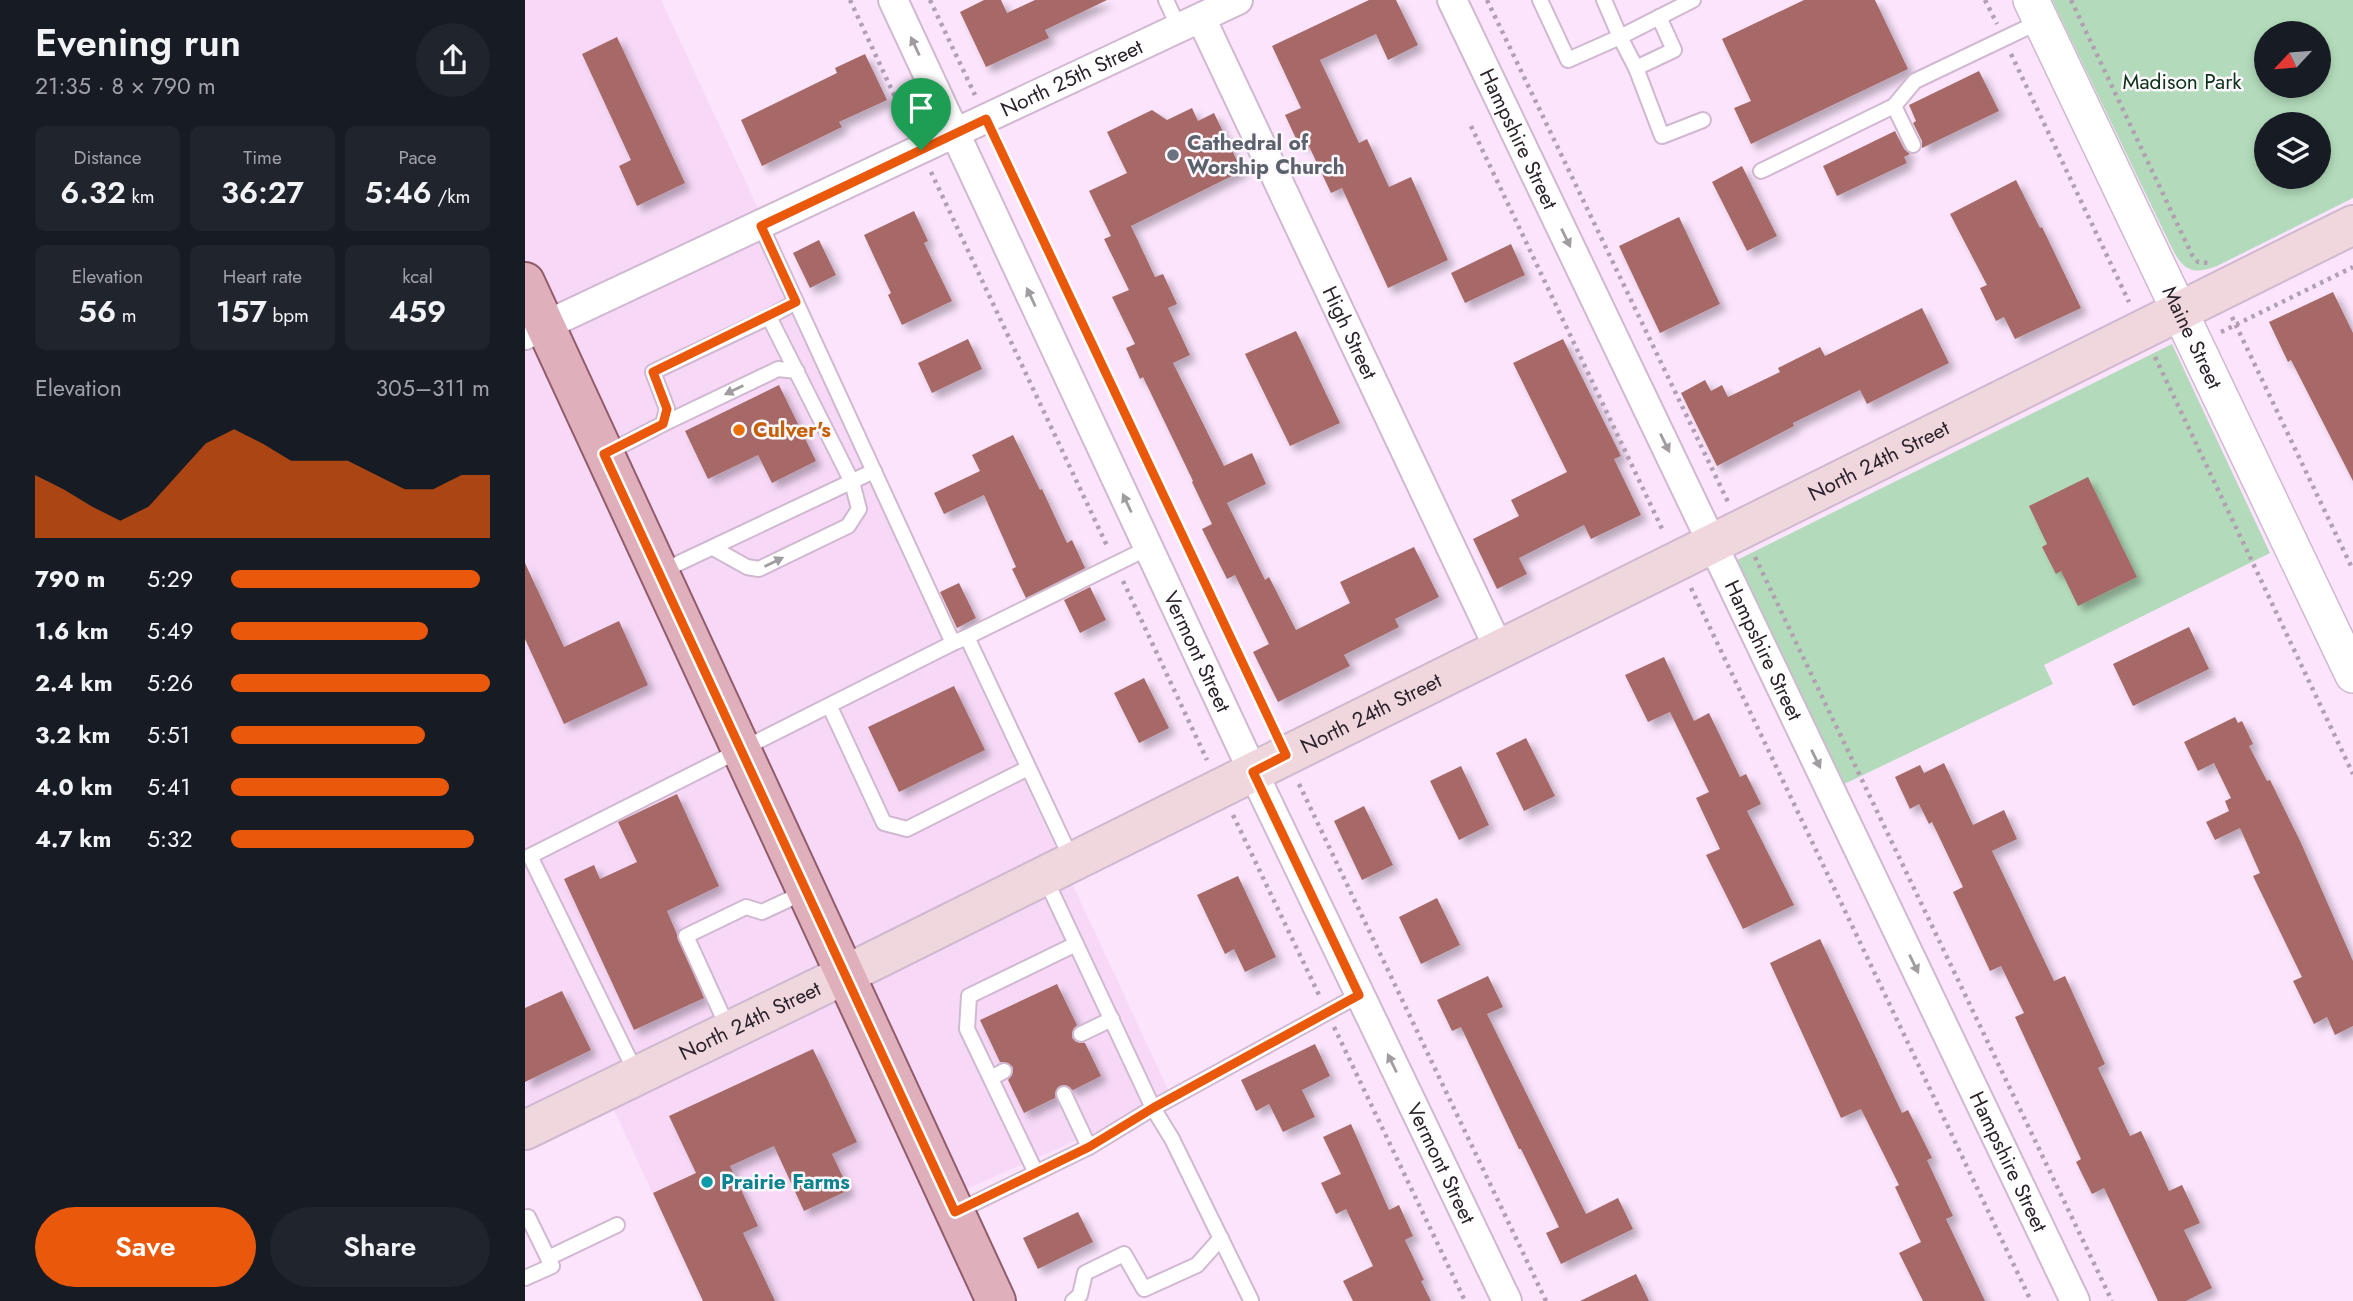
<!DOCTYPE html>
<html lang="en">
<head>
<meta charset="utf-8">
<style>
	body { margin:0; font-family:Jost,sans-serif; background:#20242c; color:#f1f3f6; height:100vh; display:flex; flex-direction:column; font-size:26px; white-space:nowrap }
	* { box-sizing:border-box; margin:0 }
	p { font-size:23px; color:#9ea1a6 }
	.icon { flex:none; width:38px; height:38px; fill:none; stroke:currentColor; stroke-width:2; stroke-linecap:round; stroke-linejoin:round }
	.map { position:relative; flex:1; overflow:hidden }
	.panel { display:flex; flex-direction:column; background:#171b24; width:525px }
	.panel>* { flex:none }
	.needle { width:46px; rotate:244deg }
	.fabs { position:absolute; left:1729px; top:21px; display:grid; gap:14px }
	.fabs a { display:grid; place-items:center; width:77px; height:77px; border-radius:50%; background:#171b24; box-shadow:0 4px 10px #0003; font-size:35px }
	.pin { position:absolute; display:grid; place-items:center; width:60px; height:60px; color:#fff; margin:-72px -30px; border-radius:50% 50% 50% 0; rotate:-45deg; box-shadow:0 0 7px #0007 }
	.pin .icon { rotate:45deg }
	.round { display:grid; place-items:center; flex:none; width:74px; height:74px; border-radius:37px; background:#20242c }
	.headline { display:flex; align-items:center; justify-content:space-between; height:119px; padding:0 35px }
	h1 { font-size:38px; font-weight:600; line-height:52px }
	.metrics { display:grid; grid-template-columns:repeat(3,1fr); gap:10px; height:119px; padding:7px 35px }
	.metrics div { display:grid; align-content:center; border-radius:10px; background:#20242c; text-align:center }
	.metrics b { font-size:30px; font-weight:600 }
	.metrics small { font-size:19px; font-weight:400 }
	.metrics p { font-size:19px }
	.chart { height:196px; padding:14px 35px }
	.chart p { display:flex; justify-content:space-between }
	.chart svg { width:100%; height:126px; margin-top:7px; fill:#ea580c; opacity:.7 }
	.cta { display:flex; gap:14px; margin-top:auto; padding:14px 35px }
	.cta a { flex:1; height:80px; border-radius:42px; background:#ea580c; color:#fff; font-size:28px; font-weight:600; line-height:80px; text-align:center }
	.cta a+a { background:#20242c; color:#f1f3f6 }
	ul { padding:0 35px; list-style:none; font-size:23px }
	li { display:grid; grid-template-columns:112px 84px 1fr; align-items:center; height:52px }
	li i { height:18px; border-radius:9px; background:#ea580c }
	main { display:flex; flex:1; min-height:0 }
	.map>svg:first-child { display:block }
</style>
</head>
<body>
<main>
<section class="panel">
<div class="headline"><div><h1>Evening run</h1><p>21:35 · 8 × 790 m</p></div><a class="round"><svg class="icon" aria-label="share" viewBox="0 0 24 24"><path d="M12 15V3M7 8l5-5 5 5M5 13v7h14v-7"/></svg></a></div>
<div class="metrics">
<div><p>Distance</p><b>6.32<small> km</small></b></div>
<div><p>Time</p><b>36:27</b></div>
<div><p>Pace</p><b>5:46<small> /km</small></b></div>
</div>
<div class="metrics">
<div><p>Elevation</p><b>56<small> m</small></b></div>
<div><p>Heart rate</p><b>157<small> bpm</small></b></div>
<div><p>kcal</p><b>459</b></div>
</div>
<div class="chart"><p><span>Elevation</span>305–311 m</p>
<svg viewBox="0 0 160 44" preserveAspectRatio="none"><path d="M0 44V22L10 27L20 33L30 38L40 33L50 22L60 11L70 6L80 11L90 17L100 17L110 17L120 22L130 27L140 27L150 22L160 22V44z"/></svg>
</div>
<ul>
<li><b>790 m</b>5:29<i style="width:96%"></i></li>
<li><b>1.6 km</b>5:49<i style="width:76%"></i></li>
<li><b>2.4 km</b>5:26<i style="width:100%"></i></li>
<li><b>3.2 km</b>5:51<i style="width:75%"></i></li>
<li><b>4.0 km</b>5:41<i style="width:84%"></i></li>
<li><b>4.7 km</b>5:32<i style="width:94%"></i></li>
</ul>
<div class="cta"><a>Save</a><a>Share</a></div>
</section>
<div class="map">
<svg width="1828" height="1301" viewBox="0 0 1828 1301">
	<defs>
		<filter id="shadow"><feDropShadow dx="6" dy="6" stdDeviation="3.5" flood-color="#0004"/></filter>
	</defs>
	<rect width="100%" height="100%" fill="#fbe4fc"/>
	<!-- built -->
	<polygon fill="#f7d9f7" points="0,0 136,0 647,1098 435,1192 479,1301 178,1301 80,1091 0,1130"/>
	<!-- green -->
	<g fill="#b3dbbb" fill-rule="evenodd">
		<path d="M1527,0H1828V198L1692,266C1663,277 1656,267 1644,242ZM1741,33H1794V86H1741ZM1741,124H1794V177H1741Z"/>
		<polygon points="1647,344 1745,553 1519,665 1528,684 1311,788 1204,564"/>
	</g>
	<!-- building -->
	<g fill="#a66967" filter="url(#shadow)">
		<polygon points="459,0 476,0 482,13 510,0 582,0 520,30 524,38 461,67 435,12"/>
		<polygon points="844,0 871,0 893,45 863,60 851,34 795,60 834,143 842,139 864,187 886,177 923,260 863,288 817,188 806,193 782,142 774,145 760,115 776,108 747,46"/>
		<polygon points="1279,0 1350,0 1383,69 1226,144 1209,108 1226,101 1197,39"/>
		<polygon points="92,37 160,183 112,206 94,166 106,160 57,54"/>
		<polygon points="340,54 362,100 314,122 317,127 237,166 216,120 312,73 310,68"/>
		<polygon points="1454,71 1474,111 1397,148 1397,141 1388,123 1391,121 1384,105"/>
		<polygon points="667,108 673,121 689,113 717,171 606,226 630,277 638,274 652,304 643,308 665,355 648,363 699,466 727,453 741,484 702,503 740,580 744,577 771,630 825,603 815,582 889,547 914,597 870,619 874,627 819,655 825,666 753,702 728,652 744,644 710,575 702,579 677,529 687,524 667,482 668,481 618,377 615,379 601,348 610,344 587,297 604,290 579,239 586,236 564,191 602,173 582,132 627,110 642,120"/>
		<polygon points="1370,131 1379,149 1385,154 1379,157 1382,163 1312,196 1298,166"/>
		<polygon points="1217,166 1252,236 1222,251 1187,182"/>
		<polygon points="1491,180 1515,228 1517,227 1556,308 1490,339 1479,317 1471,321 1455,288 1462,285 1425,214"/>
		<polygon points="389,211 403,241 399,243 427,301 377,325 363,295 366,293 339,235"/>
		<polygon points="1154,217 1195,304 1135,333 1094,246"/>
		<polygon points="294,240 311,275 285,288 268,253"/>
		<polygon points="986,244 1000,275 940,303 926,273"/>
		<polygon points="1808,292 1828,333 1828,481 1766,360 1763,362 1744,322"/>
		<polygon points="1397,308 1424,363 1342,404 1335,390 1268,423 1269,426 1192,466 1156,393 1180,380 1186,391 1197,385 1203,397 1255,372 1253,368 1295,347 1300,356"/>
		<polygon points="771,331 815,423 765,446 720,354"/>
		<polygon points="443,339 457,369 407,393 393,363"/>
		<polygon points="1038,339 1096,456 1089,459 1116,515 1066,539 1059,525 994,558 1002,574 972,589 948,539 994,516 986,500 1042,472 988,363"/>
		<polygon points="254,385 291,461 247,483 233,455 183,479 160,431"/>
		<polygon points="488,435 515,490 517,489 542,543 547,540 560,568 501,598 487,569 491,567 459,495 419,514 409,493 455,471 447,455"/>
		<polygon points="1563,477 1612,577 1553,606 1536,571 1531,574 1517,547 1522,544 1504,506"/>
		<polygon points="0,563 39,647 94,621 123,685 39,724 0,639"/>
		<polygon points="434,583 451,618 432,628 415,592"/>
		<polygon points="565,587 581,620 555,633 539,600"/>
		<polygon points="1664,627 1684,669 1608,706 1588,664"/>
		<polygon points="1139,657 1169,721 1184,713 1215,777 1221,774 1236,804 1222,811 1269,905 1218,929 1181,855 1195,849 1171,798 1184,792 1145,712 1123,722 1100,675"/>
		<polygon points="619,678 644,728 614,743 589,693"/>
		<polygon points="429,686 460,750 374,792 343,727"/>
		<polygon points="1710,717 1713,723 1717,721 1728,744 1724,746 1742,781 1745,780 1776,843 1828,961 1828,1026 1810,1035 1802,1017 1789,1024 1768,981 1777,977 1728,876 1735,873 1715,828 1690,840 1681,822 1704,811 1700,801 1706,798 1689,763 1673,771 1659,742"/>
		<polygon points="1001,738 1030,796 999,811 971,753"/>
		<polygon points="1419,763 1448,825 1479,810 1492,839 1467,851 1529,981 1540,976 1580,1064 1573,1068 1605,1136 1616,1131 1644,1191 1657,1185 1675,1223 1659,1230 1687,1288 1661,1301 1633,1301 1579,1188 1567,1194 1551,1162 1556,1159 1490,1017 1499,1013 1476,966 1465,971 1428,892 1438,887 1407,822 1404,824 1394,804 1385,809 1370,777 1395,765 1399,773"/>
		<polygon points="936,766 964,825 934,840 905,781"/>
		<polygon points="152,794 194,886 142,911 179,998 109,1030 39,879 69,865 75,879 112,862 93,822"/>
		<polygon points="839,806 868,865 837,880 809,821"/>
		<polygon points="713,876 751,957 720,972 709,949 700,954 672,895"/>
		<polygon points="912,898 935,945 896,964 874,917"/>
		<polygon points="1295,939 1377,1113 1383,1110 1407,1158 1402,1160 1428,1216 1421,1219 1460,1301 1398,1301 1374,1253 1396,1242 1370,1187 1374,1185 1336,1109 1316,1118 1245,963"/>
		<polygon points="963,976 978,1007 962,1014 1061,1214 1093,1198 1108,1229 1036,1264 1021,1233 1034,1227 996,1149 994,1149 936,1027 927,1031 912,1000"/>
		<polygon points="532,984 552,1025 548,1029 547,1038 551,1042 560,1043 576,1076 548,1090 540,1085 534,1086 530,1093 530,1098 499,1113 483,1080 487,1075 488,1067 483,1063 475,1062 455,1020"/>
		<polygon points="37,991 66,1050 0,1082 0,1008"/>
		<polygon points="790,1044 805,1076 777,1090 790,1117 758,1132 744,1104 731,1111 716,1080"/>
		<polygon points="288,1049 332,1142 307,1154 324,1190 279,1211 249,1146 205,1166 233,1226 218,1233 250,1301 178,1301 128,1193 171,1173 144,1116"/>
		<polygon points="826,1124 864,1210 874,1205 888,1236 880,1240 899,1280 896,1281 906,1301 828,1301 818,1281 848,1266 821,1209 811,1214 796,1183 816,1174 798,1137"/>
		<polygon points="553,1212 568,1242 513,1269 498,1238"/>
		<polygon points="1111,1274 1124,1301 1055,1301"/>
	</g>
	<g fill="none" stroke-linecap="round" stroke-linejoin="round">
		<!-- service casing -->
		<g stroke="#d0b9d0" stroke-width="18">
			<g id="service">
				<polyline points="641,0 654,28"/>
				<polyline points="1015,0 1043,60 1095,37 1111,68 1149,50 1134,17"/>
				<polyline points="1079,0 1095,37 1168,0"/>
				<polyline points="1111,68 1137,136 1178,120"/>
				<polyline points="1369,106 1388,145"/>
				<polyline points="1236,171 1369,106 1390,81 1516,21"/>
				<polyline points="236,226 428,643"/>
				<polyline points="244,317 271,302"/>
				<polyline points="138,424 253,369 272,371"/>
				<polyline points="80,454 138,424 142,409 128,372 244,317 327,482 334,509 323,526 234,569 222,567 188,548"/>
				<polyline points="135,572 349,471"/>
				<polyline points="442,637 623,548"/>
				<polyline points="305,707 359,823 382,829 503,768"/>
				<polyline points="203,1028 161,936 221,907 237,912 280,892"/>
				<polyline points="556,1034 587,1019"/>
				<polyline points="112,1075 5,856 428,643 442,637 547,860"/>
				<polyline points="466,1078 479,1071"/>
				<polyline points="539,1094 564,1147"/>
				<polyline points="511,1173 442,1029 444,996 551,944"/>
				<polyline points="431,1212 564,1147 628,1108 520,878"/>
				<polyline points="0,1218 3,1217 27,1266 0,1278"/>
				<polyline points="23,1258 92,1225"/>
				<polyline points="726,1300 647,1139 628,1108 834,995"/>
				<polyline points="548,1301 555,1295 560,1273 599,1254 619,1289 672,1265 696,1238"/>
			</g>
		</g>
		<!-- minor casing -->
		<g stroke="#d0b9d0" stroke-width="32">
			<g id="minor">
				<path id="s1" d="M368,0L728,772L982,1301"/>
				<path id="s2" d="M927,0L1550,1301"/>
				<path id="s3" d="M676,18L974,649"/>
				<path id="s4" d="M0,335L713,0"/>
			</g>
		</g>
		<!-- tertiary casing -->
		<g stroke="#d0b9d0" stroke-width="38">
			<g id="tertiary">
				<path id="s5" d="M1506,0L1828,675"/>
			</g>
		</g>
		<!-- secondary casing -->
		<g stroke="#d0b9d0" stroke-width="42">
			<g id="secondary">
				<path id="s6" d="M0,1130L346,962L1828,225"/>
			</g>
		</g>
		<!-- primary casing -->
		<g stroke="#925c6b" stroke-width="42">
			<polyline id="primary" points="0,282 471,1301"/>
		</g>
		<!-- path -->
		<g stroke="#b19fb2" stroke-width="4.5" stroke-dasharray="3.5 5" stroke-linecap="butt">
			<polyline points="325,0 384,127"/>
			<polyline points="405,0 450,95"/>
			<polyline points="962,0 1203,502"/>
			<polyline points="1460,0 1472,24"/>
			<polyline points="1546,0 1667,255 1673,262 1683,263"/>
			<polyline points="1486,54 1604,302"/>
			<polyline points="946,126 1139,533"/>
			<polyline points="472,141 748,729"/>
			<polyline points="406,172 583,548"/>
			<polyline points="1707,317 1828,570"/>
			<polyline points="1696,332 1828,267"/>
			<polyline points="1630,357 1828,774"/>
			<polyline points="1230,557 1587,1301"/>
			<polyline points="598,581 682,760"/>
			<polyline points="1166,588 1506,1301"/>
			<polyline points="774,784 1021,1301"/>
			<polyline points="708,815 795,997"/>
			<polyline points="809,1027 940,1301"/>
		</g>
		<!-- service -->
		<use href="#service" stroke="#fff" stroke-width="14"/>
		<!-- minor -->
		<use href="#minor" stroke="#fff" stroke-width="28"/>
		<!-- tertiary -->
		<use href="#tertiary" stroke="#fff" stroke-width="35"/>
		<!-- secondary -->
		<use href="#secondary" stroke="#efd7dd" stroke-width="38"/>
		<!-- primary -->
		<use href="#primary" stroke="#dfb0bb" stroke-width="38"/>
	</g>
	<!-- one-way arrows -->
	<defs><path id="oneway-solid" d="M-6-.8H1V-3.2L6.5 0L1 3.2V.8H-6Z" transform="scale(1.75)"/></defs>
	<g fill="#a09ca0">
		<use href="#oneway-solid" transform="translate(390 46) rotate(-115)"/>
		<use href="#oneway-solid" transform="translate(1041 238) rotate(64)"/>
		<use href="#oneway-solid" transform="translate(506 297) rotate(-115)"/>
		<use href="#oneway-solid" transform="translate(209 390) rotate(154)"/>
		<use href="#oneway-solid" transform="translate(1140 443) rotate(64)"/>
		<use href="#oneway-solid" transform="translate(602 503) rotate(-115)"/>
		<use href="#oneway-solid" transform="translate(249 562) rotate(-26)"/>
		<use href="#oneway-solid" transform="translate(1291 759) rotate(64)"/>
		<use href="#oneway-solid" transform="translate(1389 964) rotate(64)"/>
		<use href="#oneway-solid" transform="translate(867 1063) rotate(-116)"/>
	</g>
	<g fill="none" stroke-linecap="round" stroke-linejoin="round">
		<!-- route casing -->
		<g stroke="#fff" stroke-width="14">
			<polygon id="route" points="461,119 761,755 728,772 834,995 628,1108 564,1147 430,1212 79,454 138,424 142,409 128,372 271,302 236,226"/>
		</g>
		<!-- route -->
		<use href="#route" stroke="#ea580c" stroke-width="9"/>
	</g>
	<!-- markers -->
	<circle fill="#6b7280" stroke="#fdf8fd" stroke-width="2.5" cx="648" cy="155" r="7"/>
	<circle fill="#e8710a" stroke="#fdf8fd" stroke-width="2.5" cx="214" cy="430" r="7"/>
	<circle fill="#0f9aa8" stroke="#fdf8fd" stroke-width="2.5" cx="182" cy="1182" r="7"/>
	<g text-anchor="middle" stroke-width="5" stroke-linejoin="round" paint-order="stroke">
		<!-- street labels -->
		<g font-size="21" fill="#2b222b" stroke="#fdf8fd">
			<text dy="7" stroke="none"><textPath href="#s4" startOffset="604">North 25th Street</textPath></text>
			<text dy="7" stroke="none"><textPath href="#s2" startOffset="154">Hampshire Street</textPath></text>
			<text dy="7" stroke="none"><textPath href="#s3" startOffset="348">High Street</textPath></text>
			<text dy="7" stroke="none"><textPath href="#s5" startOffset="374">Maine Street</textPath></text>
			<text dy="7" stroke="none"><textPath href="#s6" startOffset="1510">North 24th Street</textPath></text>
			<text dy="7" stroke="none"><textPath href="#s2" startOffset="721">Hampshire Street</textPath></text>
			<text dy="7" stroke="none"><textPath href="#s1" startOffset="719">Vermont Street</textPath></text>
			<text dy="7" stroke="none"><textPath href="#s6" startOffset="943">North 24th Street</textPath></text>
			<text dy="7" stroke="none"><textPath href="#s6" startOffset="250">North 24th Street</textPath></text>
			<text dy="7" stroke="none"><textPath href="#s2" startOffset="1288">Hampshire Street</textPath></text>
			<text dy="7" stroke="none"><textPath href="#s1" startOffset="1286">Vermont Street</textPath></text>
		</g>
		<!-- park labels -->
		<g font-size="21" fill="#0a3217" stroke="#fdf8fd">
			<text x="1657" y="89">Madison Park</text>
		</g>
		<!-- worship labels -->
		<g font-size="21" font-weight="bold" fill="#5b616d" stroke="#fdf8fd" text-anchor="start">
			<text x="662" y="150">Cathedral of<tspan x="662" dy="24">Worship Church</tspan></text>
		</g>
		<!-- food labels -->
		<g font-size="21" font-weight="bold" fill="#c56008" stroke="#fdf8fd" text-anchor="start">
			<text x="228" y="437">Culver's</text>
		</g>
		<!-- culture labels -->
		<g font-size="21" font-weight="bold" fill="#0d838f" stroke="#fdf8fd" text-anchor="start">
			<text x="196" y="1189">Prairie Farms</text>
		</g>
	</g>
</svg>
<div class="fabs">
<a><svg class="needle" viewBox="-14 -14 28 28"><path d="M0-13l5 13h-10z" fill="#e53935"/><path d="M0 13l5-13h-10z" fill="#9ea1a6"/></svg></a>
<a><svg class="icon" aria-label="layers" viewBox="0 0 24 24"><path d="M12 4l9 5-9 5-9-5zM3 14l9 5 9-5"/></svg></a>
</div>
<div class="pin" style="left:396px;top:150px;background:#1e9e55"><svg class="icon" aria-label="arrive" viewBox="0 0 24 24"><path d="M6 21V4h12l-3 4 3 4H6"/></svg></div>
</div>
</main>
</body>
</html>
